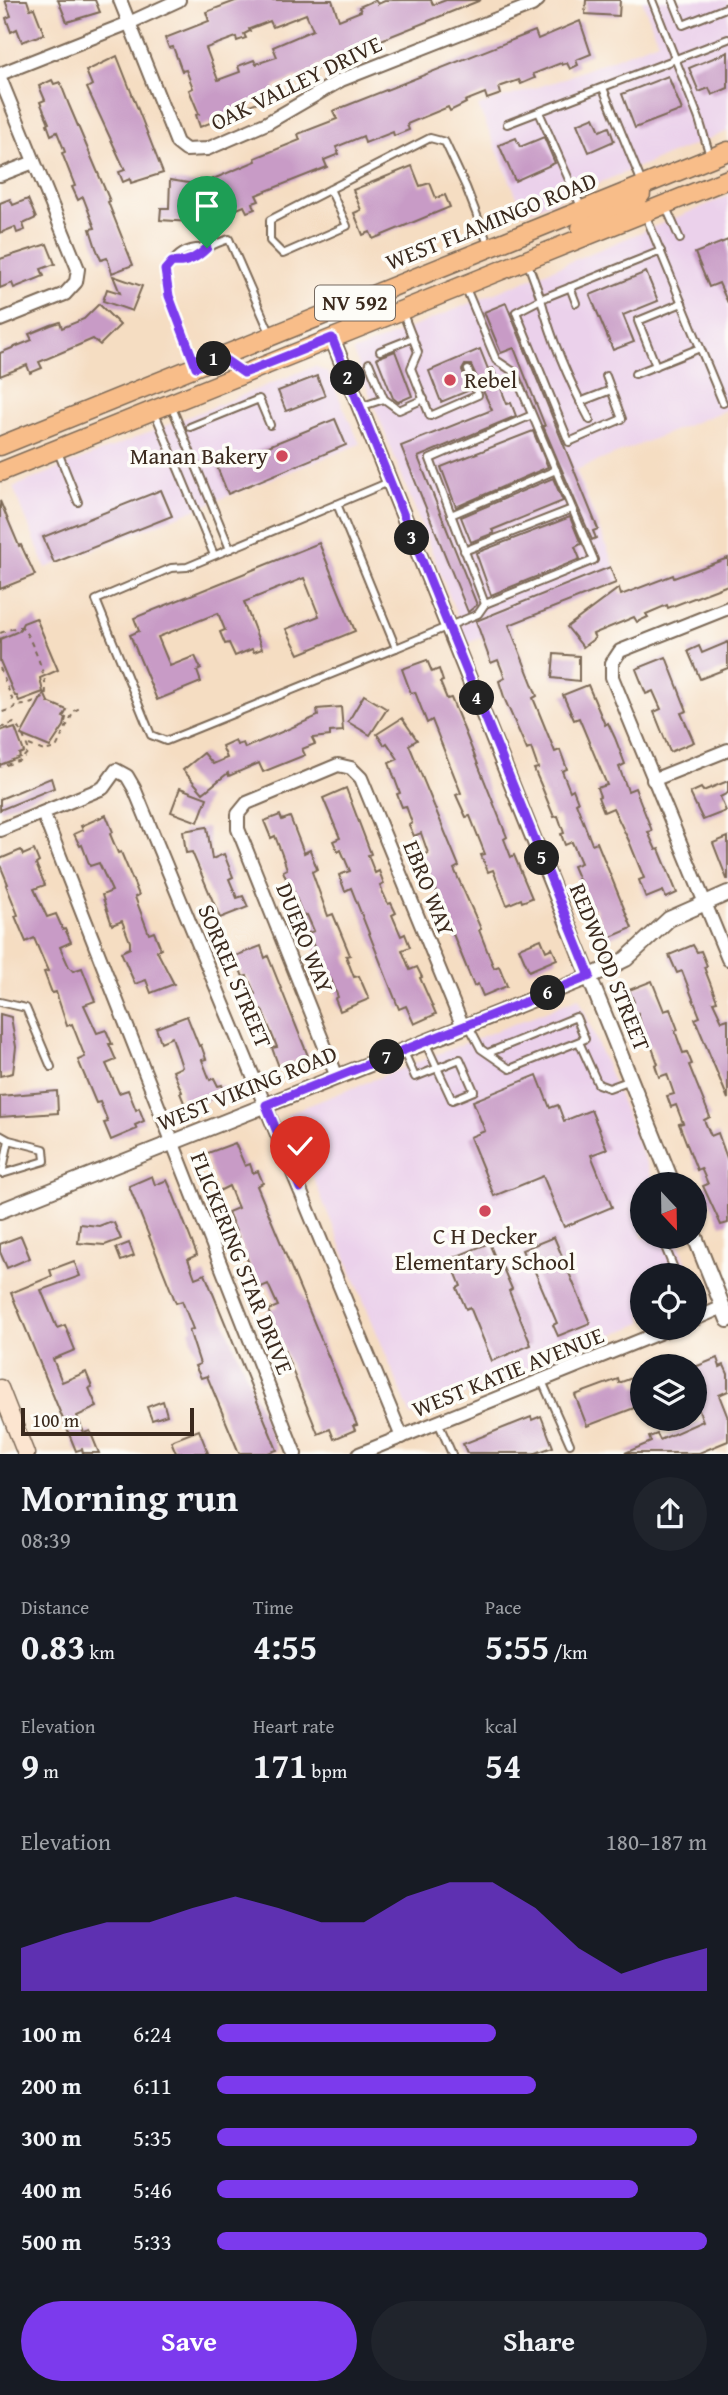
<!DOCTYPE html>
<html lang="en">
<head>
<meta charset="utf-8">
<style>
	body { margin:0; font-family:"Gentium Book Plus",serif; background:#20242c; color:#f1f3f6; height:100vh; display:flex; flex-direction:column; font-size:26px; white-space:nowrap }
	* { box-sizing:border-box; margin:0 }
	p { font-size:23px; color:#9ea1a6 }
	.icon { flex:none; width:38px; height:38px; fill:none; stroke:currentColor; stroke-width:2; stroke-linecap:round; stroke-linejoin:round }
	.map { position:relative; height:1454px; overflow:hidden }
	.side { display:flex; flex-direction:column; background:#171b24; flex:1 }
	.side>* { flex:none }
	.needle { width:46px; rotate:158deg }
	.fabs { position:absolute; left:630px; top:1172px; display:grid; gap:14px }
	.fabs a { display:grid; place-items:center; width:77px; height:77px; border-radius:50%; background:#171b24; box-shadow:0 2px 5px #0004; font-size:35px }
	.scale { position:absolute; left:21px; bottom:18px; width:173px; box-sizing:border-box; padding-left:7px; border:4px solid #3b2a1e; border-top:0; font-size:19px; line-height:24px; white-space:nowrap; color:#3b2a1e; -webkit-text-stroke:5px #fdfcf7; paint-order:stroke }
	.pin { position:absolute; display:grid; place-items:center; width:60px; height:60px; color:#fff; margin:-72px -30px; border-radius:50% 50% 50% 0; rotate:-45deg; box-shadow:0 0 7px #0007 }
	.pin .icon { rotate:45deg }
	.km { position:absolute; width:35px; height:35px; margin:-18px; border-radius:50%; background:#222; color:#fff; font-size:19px; line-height:35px; text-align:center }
	.round { display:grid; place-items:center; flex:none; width:74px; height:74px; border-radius:37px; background:#20242c }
	.overview { display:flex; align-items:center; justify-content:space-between; height:119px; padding:0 21px }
	h1 { font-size:38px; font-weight:700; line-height:52px }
	.metrics { display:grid; grid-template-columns:repeat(3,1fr); gap:10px; height:119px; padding:7px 21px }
	.metrics div { display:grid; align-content:center }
	.metrics b { font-size:35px; font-weight:700 }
	.metrics small { font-size:19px; font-weight:400 }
	.metrics p { font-size:19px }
	.chart { height:196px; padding:14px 21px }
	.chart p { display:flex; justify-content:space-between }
	.chart svg { width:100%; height:126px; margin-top:7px; fill:#7c3aed; opacity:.7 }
	.cta { display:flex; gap:14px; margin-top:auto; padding:14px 21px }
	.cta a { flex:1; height:80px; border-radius:42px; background:#7c3aed; color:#fff; font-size:28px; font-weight:700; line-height:80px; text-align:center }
	.cta a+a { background:#20242c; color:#f1f3f6 }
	ul { padding:0 21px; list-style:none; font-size:23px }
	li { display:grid; grid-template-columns:112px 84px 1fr; align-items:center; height:52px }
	li i { height:18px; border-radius:9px; background:#7c3aed }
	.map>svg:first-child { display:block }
</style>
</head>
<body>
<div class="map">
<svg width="728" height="1454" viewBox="0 0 728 1454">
	<rect width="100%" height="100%" fill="#fdfcf7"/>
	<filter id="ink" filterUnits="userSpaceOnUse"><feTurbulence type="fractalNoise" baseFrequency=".0143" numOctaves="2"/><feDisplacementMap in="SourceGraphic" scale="14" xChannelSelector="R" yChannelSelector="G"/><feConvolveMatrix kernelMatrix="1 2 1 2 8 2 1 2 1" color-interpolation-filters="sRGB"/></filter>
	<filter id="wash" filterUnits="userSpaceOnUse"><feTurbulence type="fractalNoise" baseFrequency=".00686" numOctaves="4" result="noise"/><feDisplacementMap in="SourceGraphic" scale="28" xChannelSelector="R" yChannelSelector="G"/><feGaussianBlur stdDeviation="1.57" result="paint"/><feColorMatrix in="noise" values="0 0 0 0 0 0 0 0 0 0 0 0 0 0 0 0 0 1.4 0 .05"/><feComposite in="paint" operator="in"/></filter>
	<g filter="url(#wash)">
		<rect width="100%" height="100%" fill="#f5ddc2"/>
		<!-- built -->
		<g fill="#ebd1eb">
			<polygon points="642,0 728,0 728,131 524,213 478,106 557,81 658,41"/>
			<polygon points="728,196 728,409 576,470 620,581 468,643 353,352"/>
			<polygon points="315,366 328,373 360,444 46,568 13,487"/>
			<polygon points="579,998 655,1185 642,1185 642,1237 676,1237 692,1276 642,1276 642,1323 411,1416 287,1114"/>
		</g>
		<g id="blocks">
			<!-- building -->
			<g fill="#c89bc6" fill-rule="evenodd">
				<polygon points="5,0 27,0 30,9 34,8 44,34 22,42 17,29 11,32 6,18 11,16"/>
				<polygon points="58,0 95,0 100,12 67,22"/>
				<path d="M238,0H332L339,20L361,11L359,7L375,0L378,4L387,0H431L433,5L446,0H481L316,66L317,69L274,87L276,95L231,112L232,114L200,127L196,115L199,114L189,90L193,88L186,70L182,71L173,47L169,48L165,38L209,21L206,12ZM306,14L313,30L273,47L277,57L256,64L254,60L238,66L240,72L218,80L206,48L236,37L237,41L246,38L244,34L250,31L249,29L270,21L273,27Z"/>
				<polygon points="586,0 620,0 619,16 585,14"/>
				<polygon points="580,21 591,54 576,60 578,65 570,69 567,63 562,65 561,63 533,74 535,78 521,84 519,80 499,87 501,94 487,99 485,93 465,101 466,103 450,111 448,107 407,124 409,130 394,136 393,132 365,143 363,136 336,147 339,154 324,160 327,167 256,195 259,201 253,203 255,209 247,212 244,206 230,212 221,188 217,189 213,179 256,161 255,158 300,140 298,134 337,119 333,111 535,31 538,39"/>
				<polygon points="728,52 728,88 712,95 709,88 699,92 689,68"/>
				<polygon points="117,56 163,173 131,183 130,179 123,182 119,172 125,170 87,88 92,85 86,71"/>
				<polygon points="668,76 682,110 635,128 622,94"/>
				<polygon points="52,80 54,84 60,82 69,105 110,201 108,202 133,265 112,273 107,258 101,260 96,248 90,229 95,228 83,197 78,200 72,187 75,186 62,153 65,152 57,132 51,135 47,124 49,123 40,102 45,100 39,86"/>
				<polygon points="594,117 600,131 609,127 614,141 589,152 577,124"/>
				<polygon points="544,137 555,163 515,181 499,145 516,138 520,147"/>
				<polygon points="412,166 420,186 430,183 436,198 445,195 450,207 373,239 370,232 363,235 354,213 361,210 353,190"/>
				<polygon points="170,180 201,185 199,219 191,218 191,222 160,220 161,208 169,208"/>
				<polygon points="10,199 13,205 28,199 36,218 23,224 25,230 17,233 15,227 0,233 0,203"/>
				<polygon points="728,240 728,303 719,283 709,287 695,253"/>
				<polygon points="47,244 55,264 41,269 44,276 14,288 12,283 0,288 0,259"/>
				<polygon points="646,272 658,301 623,315 634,342 613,350 590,295"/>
				<polygon points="113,276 142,286 132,311 103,301 107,289 120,293"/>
				<polygon points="506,303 598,529 593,531 596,538 592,540 543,426 545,426 514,348 501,353 484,312"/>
				<polygon points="99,304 120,325 100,345 93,339 39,362 42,368 30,373 27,365 0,376 0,353 32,340 29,334 51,325 60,322 62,328 84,319"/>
				<polygon points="480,349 488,369 493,368 507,404 511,403 516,416 418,457 477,605 468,612 401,446 492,410 471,365 465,365 462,370 470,390 441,402 429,371"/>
				<polygon points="395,351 412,396 398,402 393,398 377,358"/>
				<polygon points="317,376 325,396 286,411 278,391"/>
				<polygon points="335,419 346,445 228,494 217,467"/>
				<polygon points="533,431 548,467 456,507 441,467"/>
				<polygon points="553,478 563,501 492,530 494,533 471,542 461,517"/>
				<polygon points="161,490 172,516 54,563 43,537"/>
				<polygon points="0,501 19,546 21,545 35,575 0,589"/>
				<polygon points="570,517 581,544 575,547 580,559 491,595 476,553"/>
				<polygon points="319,543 355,631 299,654 286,629 319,616 304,578 244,602 262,649 254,652 252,649 235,656 229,643 225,644 220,632 225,630 218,613 158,637 170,666 195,656 201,669 197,671 201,682 157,700 130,635 139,631 134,618"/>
				<polygon points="728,558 728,585 668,608 667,605 646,614 648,617 637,622 634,617 593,634 595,638 583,647 567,627 619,588 621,595 673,575 674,578"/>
				<polygon points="610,567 616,583 509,625 537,696 533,698 540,715 555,752 560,750 567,769 562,771 570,791 573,789 578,802 576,803 592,844 597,842 632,928 604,940 599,927 602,925 595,907 591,908 573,866 581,863 572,842 565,845 561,834 564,833 558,816 554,817 541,785 534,769 538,768 531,748 527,750 505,700 499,681 505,678 498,660 491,663 476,621"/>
				<polygon points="36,618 58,670 40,678 43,692 19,701 17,696 15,696 0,661 0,639 19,631 23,623"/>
				<polygon points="728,642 728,668 700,679 688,651 699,646 702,653"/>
				<polygon points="554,654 579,656 579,681 552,678"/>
				<polygon points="666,657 687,711 681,713 694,742 670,752 654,712 661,709 653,691 646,694 636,669"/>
				<polygon points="427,660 432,672 439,669 443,681 440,682 447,699 451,698 463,727 507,837 504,839 511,857 514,855 532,898 522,902 521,899 507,905 493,870 488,872 481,855 485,854 470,816 466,817 456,795 461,793 432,720 427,723 415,692 411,693 402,669"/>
				<polygon points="588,685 605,725 608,723 615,738 625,764 619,767 628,791 635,788 652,831 648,832 656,850 659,849 677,893 666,898 663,891 646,898 639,880 644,878 629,841 613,808 604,812 598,797 600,796 597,788 607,785 579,718 574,720 563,695"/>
				<polygon points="44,693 48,702 67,710 63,717 66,718 64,726 50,747 21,735"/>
				<polygon points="364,695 387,709 370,735 348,722"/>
				<polygon points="341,707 343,731 330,732 330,736 312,738 315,744 302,749 305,755 263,772 259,763 229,776 228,773 203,793 183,770 204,753 213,764 227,758 222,746 235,740 237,745 243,743 245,748 318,716 317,709"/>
				<polygon points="402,718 417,740 409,745 459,866 454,869 481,929 479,930 494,968 499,966 507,986 483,996 478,984 474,986 421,855 428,853 421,833 414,836 409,825 412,823 406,806 402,807 397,794 400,793 389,763 398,759 387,743 384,745 377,734"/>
				<polygon points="8,728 9,730 15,728 24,752 19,754 20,757 0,765 0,731"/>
				<polygon points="51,778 54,788 0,810 0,799"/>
				<polygon points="728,781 728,793 720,797 726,811 703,820 690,793 701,788 703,791"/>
				<polygon points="180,788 207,798 198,822 171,812"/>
				<polygon points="346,788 371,854 368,855 375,873 379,871 384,884 380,886 388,904 391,903 396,913 392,915 401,936 405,934 410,947 402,950 410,970 417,967 422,977 420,978 436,1014 414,1024 406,1006 399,1009 351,888 345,891 339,875 350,871 341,850 338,852 333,841 340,838 323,798"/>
				<polygon points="106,815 113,832 110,834 118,853 121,852 139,895 135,897 149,934 154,932 161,949 157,951 174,984 151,993 146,980 135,984 121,952 130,948 130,942 122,921 112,925 102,895 112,891 99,863 90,866 82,845 80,846 74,834 83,830 81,826"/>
				<polygon points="280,815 282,820 290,817 304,853 310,850 317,869 312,872 328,916 333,914 350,955 346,956 354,977 359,976 369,999 340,1011 335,999 338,997 331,979 328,980 308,933 314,931 307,915 303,916 291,885 289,886 283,871 287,869 284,860 275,836 271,838 264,821"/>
				<polygon points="207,827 212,859 224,854 233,877 229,879 237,898 243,896 248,907 220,918 192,852 186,853 183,831"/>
				<polygon points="728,837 728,879 727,879 713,843"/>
				<polygon points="21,850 23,855 34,850 39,862 36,864 45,885 34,889 47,917 56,914 63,930 65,929 71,942 60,947 69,967 73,971 82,968 95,1001 84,1005 97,1033 106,1030 112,1044 109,1044 116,1060 106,1064 119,1093 128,1090 136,1110 139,1108 144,1121 135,1125 137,1129 111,1140 104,1123 108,1122 100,1102 96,1103 78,1060 85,1057 72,1024 67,1026 56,992 52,993 44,972 48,971 34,938 26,942 15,916 18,915 6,885 8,884 0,865 0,859"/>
				<polygon points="541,939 546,951 552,948 557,959 529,971 519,948"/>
				<polygon points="693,945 697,952 701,951 707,966 704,967 717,1001 713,1002 722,1021 728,1019 728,1099 695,1019 700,1017 682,971 677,973 669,955"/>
				<polygon points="261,946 265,958 268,956 310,1061 296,1066 295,1061 279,1067 272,1048 277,1047 262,1010 256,1012 249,996 255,994 247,976 243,977 235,956"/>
				<polygon points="652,981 664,1011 670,1009 678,1030 675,1031 683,1053 687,1052 692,1064 689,1065 710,1117 704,1120 711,1136 718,1133 728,1161 728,1223 721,1225 703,1186 708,1184 701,1168 697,1170 679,1124 683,1123 676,1105 671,1107 667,1096 674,1094 667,1074 659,1077 655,1065 658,1064 651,1045 647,1046 638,1013 634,1015 630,1004 634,1002 629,990"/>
				<polygon points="0,1014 11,1017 16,1047 13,1073 0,1076"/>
				<polygon points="187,1016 199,1046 201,1045 206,1059 202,1060 210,1080 214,1078 218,1086 222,1085 225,1093 195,1106 193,1102 185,1105 180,1093 182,1092 173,1071 182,1067 172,1037 161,1042 156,1028"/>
				<polygon points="537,1075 550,1108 558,1105 564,1121 591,1110 607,1149 591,1155 612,1207 564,1227 543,1176 494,1196 470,1137 485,1131 473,1101"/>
				<polygon points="57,1091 58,1113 0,1117 0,1096"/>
				<polygon points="235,1143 245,1166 250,1164 253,1173 258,1171 263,1183 257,1186 357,1425 353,1426 355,1430 334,1439 330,1429 318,1434 268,1310 278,1306 268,1284 259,1288 228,1212 238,1208 229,1186 219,1191 205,1154"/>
				<polygon points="152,1176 155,1185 167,1180 172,1191 197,1255 188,1259 195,1278 205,1274 277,1450 268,1453 239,1453 207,1376 201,1378 195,1366 200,1364 189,1330 193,1329 182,1301 176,1303 129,1186"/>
				<polygon points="109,1222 114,1223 121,1239 105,1245 78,1243 80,1224 99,1226"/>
				<polygon points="21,1236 30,1258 7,1268 0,1252 0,1244"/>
				<polygon points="554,1237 590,1323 558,1336 553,1325 557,1323 530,1260 527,1261 522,1250"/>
				<polygon points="129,1243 134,1256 121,1261 116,1248"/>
				<polygon points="489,1243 500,1269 503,1268 512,1289 509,1291 531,1345 492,1361 470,1307 466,1309 457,1288 461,1286 450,1259"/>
				<polygon points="74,1261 80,1276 41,1290 57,1328 65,1325 75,1350 53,1359 62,1382 86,1372 92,1387 89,1388 97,1407 77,1416 84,1433 90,1431 99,1453 83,1453 82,1449 76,1451 11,1293 52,1276 50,1270"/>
				<polygon points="717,1358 720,1367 724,1365 728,1374 728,1391 719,1395 728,1418 728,1441 699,1453 625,1453 651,1442 649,1437 657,1434 660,1440 703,1421 695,1400 695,1367"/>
				<polygon points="632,1378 636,1387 642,1385 642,1405 587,1426 575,1395 618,1379 619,1383"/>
				<polygon points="163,1401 167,1415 152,1420 147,1407"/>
				<polygon points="541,1416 553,1447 536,1453 467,1453 463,1444 531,1417 532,1420"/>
				<polygon points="199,1430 208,1453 176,1453 171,1441"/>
			</g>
		</g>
	</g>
	<g filter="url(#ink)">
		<use href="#blocks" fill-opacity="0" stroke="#7c6957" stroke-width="2"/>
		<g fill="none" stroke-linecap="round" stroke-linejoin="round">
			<!-- service casing -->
			<g stroke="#7c6957" stroke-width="10">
				<g id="service">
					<polyline points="652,0 699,119 710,156"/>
					<polyline points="673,0 683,25 728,7"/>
					<polyline points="603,88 642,183"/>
					<polyline points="539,112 582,209"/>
					<polyline points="507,124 728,39"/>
					<polyline points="330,189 347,226 283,254 270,241 270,220 430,138 445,142 466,187 488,244"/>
					<polyline points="665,205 680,239"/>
					<polyline points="645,214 723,403"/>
					<polyline points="527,261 541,299 661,251"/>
					<path d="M172,262C190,265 194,256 208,248C214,244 223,241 229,239L271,335"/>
					<polyline points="465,286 496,360 514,372 594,560 485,604 430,459 532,415"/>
					<polyline points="570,287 576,303"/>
					<polyline points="402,311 418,352 411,368 430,416 478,395 468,370"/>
					<polyline points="380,351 413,338"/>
					<polyline points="369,363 384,399"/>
					<path d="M196,365L169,296L165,270C177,254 186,246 207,248"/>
					<polyline points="656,366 638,321 682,303"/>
					<polyline points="635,374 700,348"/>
					<polyline points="580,402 611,390"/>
					<polyline points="171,405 230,549"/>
					<polyline points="360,407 384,399 399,410 424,399"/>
					<polyline points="154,411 214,555"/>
					<path d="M590,420C569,381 552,342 541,299L516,312L569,442L622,419L606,376"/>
					<polyline points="190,427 259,399 270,425"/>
					<polyline points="58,452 78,502"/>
					<polyline points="389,482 337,504 396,648 478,614 485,604"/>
					<polyline points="337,504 187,567 171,568 96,600 151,735 166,741 396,648"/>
					<polyline points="451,515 556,470"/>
					<polyline points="464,551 572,509"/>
					<polyline points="0,1002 26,1008 51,1067"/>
					<polyline points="469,1026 481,1049 510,1069 585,1039 576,1017 488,1053"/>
					<polyline points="579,1042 598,1084 609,1088 631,1080"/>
					<polyline points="404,1052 415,1077 460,1059 474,1091 452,1100 425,1042"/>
					<polyline points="0,1135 9,1140 44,1149 45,1161 2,1174 9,1140"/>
					<polyline points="661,1237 677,1276"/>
					<polyline points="542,1381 570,1444"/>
					<polyline points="438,1422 452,1454"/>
				</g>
			</g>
			<!-- minor casing -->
			<g stroke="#7c6957" stroke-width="16">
				<g id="minor">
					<polyline points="120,0 177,143 186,150 207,149 267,123 341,80 532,5 538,0"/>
					<polyline points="0,74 129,23 179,0"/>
					<polyline points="0,78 78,269 76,282 65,294 0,320"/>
					<polyline points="0,175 34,162"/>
					<polyline points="728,608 620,651 612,663 612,677 728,959"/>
					<polyline points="653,780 728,750"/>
					<polyline points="43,813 295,1454"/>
					<polyline points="0,830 103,788 116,770 127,776 134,788 402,1437"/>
					<polyline points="337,1077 238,829 238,814 247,803 338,765 351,768 361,778 463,1027"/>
					<polyline points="695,1319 723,1307"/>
					<polyline points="359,1454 671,1328"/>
				</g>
			</g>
			<!-- tertiary casing -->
			<g stroke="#7c6957" stroke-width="18">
				<g id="tertiary">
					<polyline points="332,338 673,1185"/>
					<polyline points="0,1211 589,977 626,959 669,919 728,893"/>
					<polyline points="695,1237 728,1320"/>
				</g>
			</g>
			<!-- secondary casing -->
			<g stroke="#7c6957" stroke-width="19">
				<polyline id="secondary" points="0,1388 26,1454"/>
			</g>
			<!-- primary casing -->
			<g stroke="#7c6957" stroke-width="21">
				<g id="primary">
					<path d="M581,228C599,212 626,212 641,194"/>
					<polyline points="0,446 728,151"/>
					<polyline points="0,472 728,179"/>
				</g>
			</g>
			<!-- path -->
			<g stroke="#7c6957" stroke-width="2" stroke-dasharray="5 5" stroke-linecap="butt">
				<path d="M0,633L17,627H22C32,640 50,682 45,697C37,702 24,707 15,705L14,708L0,713"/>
				<polyline points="0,668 14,704"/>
				<polyline points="0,728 14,723 22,733 29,751 21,760 0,767"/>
				<polyline points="29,745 44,751 56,748 74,711 82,707"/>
			</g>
			<!-- service -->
			<use href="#service" stroke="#fff" stroke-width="6"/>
			<!-- minor -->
			<use href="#minor" stroke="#fff" stroke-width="12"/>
			<!-- tertiary -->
			<use href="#tertiary" stroke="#fff" stroke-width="14"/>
			<!-- secondary -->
			<use href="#secondary" stroke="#fce5d0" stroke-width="16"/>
			<!-- primary -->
			<use href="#primary" stroke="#f8bd89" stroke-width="18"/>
		</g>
	</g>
	<g fill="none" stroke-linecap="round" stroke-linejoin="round" filter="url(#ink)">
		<!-- route casing -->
		<g stroke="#fff" stroke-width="14">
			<path id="route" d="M207,248C197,258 186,264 172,262L165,270L169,296L196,367L221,357L244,373L332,338L590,976L266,1105L300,1188"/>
		</g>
		<!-- route -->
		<use href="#route" stroke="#7c3aed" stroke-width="9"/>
	</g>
	<!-- markers -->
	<g fill="#d1495b" stroke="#fdfcf7" stroke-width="2.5">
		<circle cx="450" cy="380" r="7"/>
		<circle cx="282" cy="456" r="7"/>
		<circle cx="485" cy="1211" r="7"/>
	</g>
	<g text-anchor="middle" stroke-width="7" stroke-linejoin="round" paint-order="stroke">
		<!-- shield labels -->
		<rect fill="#fdfcf7" stroke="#75695f" stroke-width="2" x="315" y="285.5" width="80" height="35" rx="5"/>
		<g font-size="21" font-weight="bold" fill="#3b2a1e">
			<text x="355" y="310">NV 592</text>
		</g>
		<!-- street labels -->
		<g font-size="23" fill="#3b2a1e" stroke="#fdfcf7">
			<text transform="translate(296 83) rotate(-26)" y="8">OAK VALLEY DRIVE</text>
			<text transform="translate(491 221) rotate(-22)" y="8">WEST FLAMINGO ROAD</text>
			<text transform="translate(429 888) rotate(68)" y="8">EBRO WAY</text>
			<text transform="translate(305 938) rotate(68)" y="8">DUERO WAY</text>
			<text transform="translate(610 967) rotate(68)" y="8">REDWOOD STREET</text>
			<text transform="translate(235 976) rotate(67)" y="8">SORREL STREET</text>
			<text transform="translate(247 1088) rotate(-22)" y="8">WEST VIKING ROAD</text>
			<text transform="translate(242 1263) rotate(68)" y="8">FLICKERING STAR DRIVE</text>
			<text transform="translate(508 1372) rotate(-22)" y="8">WEST KATIE AVENUE</text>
		</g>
		<!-- poi labels -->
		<g font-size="23" fill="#3b2a1e" stroke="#fdfcf7" text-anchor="start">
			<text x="464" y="388">Rebel</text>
			<text x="268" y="464" text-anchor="end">Manan Bakery</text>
			<text x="485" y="1244" text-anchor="middle">C H Decker<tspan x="485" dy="26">Elementary School</tspan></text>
		</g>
	</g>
</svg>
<div class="fabs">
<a><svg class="needle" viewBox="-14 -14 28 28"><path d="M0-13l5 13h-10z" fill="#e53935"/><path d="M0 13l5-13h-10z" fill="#9ea1a6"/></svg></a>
<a><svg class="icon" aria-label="locate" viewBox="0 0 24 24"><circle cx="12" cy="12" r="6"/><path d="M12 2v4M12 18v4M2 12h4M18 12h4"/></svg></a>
<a><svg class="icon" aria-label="layers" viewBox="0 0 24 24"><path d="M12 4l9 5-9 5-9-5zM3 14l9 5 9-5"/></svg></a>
</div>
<div class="scale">100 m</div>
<div class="pin" style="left:207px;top:248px;background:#1e9e55"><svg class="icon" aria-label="arrive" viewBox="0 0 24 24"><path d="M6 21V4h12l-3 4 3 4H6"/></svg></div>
<div class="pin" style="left:300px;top:1188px;background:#d93025"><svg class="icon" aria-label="check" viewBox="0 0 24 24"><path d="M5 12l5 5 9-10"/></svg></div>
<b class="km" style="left:214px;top:359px">1</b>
<b class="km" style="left:348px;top:378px">2</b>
<b class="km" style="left:412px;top:538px">3</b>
<b class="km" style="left:477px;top:698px">4</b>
<b class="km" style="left:542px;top:858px">5</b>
<b class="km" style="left:548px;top:993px">6</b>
<b class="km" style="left:387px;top:1057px">7</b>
</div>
<section class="side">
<div class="overview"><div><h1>Morning run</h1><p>08:39</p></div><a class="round"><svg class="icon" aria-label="share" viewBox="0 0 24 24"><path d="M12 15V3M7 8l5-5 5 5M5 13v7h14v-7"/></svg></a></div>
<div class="metrics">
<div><p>Distance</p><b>0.83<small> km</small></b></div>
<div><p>Time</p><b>4:55</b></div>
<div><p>Pace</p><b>5:55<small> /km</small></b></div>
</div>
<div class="metrics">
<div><p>Elevation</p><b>9<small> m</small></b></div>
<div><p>Heart rate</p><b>171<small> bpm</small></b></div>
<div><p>kcal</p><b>54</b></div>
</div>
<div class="chart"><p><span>Elevation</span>180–187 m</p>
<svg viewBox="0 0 160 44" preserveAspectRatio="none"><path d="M0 44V29L10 24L20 20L30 20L40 15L50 11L60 15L70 20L80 20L90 11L100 6L110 6L120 15L130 29L140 38L150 33L160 29V44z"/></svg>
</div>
<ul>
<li><b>100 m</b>6:24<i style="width:57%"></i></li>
<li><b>200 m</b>6:11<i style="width:65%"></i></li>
<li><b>300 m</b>5:35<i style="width:98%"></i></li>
<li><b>400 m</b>5:46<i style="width:86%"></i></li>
<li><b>500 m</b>5:33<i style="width:100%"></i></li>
</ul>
<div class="cta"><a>Save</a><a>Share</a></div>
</section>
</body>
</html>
